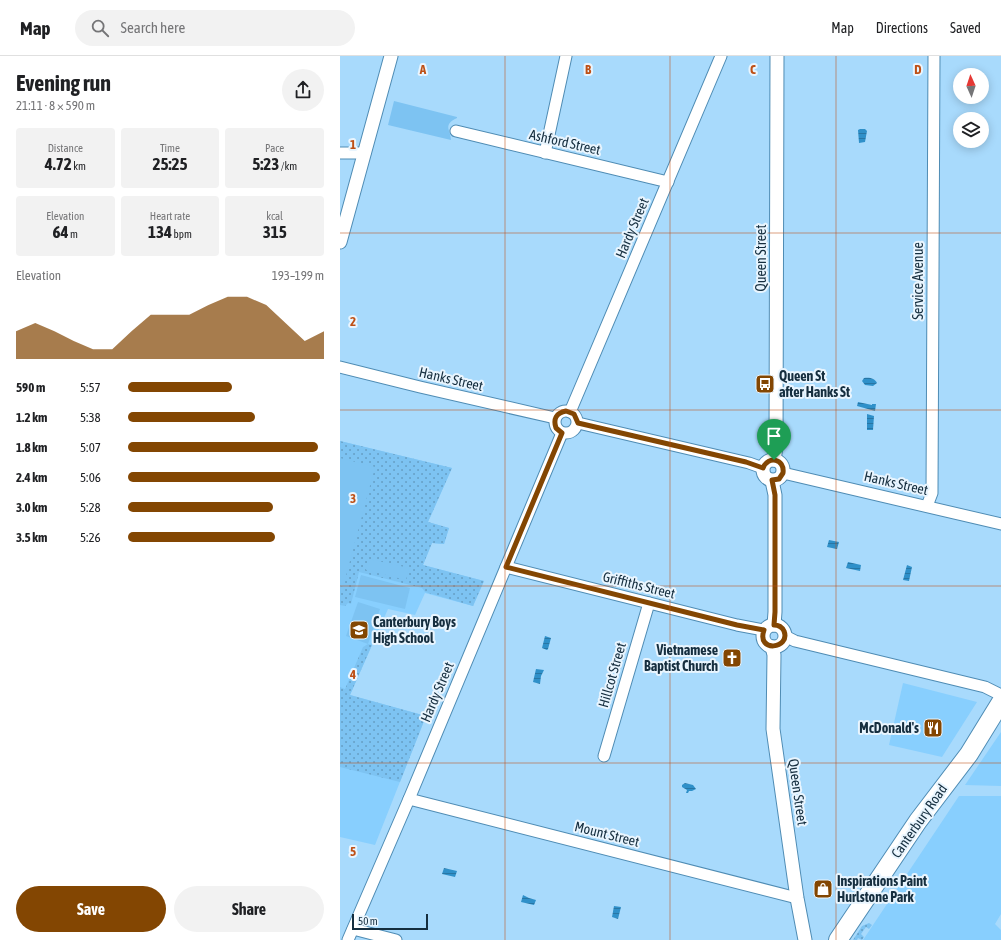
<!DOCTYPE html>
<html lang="en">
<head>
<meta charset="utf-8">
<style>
	body { margin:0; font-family:"Asap Condensed",sans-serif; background:#f2f2f2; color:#202124; height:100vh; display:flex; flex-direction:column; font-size:15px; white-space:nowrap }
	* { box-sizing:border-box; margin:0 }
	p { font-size:13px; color:#757577 }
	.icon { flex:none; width:22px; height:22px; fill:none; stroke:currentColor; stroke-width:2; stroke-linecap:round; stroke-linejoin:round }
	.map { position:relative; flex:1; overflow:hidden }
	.panel { display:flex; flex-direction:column; background:#fff; width:340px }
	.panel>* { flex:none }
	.needle { width:26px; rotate:357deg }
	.tools { position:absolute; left:613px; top:12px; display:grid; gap:8px }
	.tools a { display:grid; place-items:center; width:36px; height:36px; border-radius:50%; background:#fff; box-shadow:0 2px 10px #0003; font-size:20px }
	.scale { position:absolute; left:12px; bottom:10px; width:76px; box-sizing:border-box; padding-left:4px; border:2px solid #152e3f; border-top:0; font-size:11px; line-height:14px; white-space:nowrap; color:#152e3f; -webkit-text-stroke:3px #e9f5fe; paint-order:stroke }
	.pin { position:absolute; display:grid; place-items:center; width:34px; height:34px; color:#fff; margin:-41px -17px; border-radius:50% 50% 50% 0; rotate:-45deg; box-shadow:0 0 4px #0007 }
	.pin .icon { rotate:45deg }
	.round { display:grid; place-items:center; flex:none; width:42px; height:42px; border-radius:21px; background:#f2f2f2 }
	.summary { display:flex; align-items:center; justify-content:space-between; height:68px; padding:0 16px }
	h1 { font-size:22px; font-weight:700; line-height:30px }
	.figures { display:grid; grid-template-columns:repeat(3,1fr); gap:6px; height:68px; padding:4px 16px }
	.figures div { display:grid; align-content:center; border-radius:4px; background:#f2f2f2; text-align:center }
	.figures b { font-size:17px; font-weight:700 }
	.figures small { font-size:11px; font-weight:400 }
	.figures p { font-size:11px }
	.chart { height:112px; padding:8px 16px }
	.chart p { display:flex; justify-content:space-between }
	.chart svg { width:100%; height:72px; margin-top:4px; fill:#834602; opacity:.7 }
	.cta { display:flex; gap:8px; margin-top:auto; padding:8px 16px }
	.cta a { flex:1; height:46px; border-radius:24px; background:#834602; color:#fff; font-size:16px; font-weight:700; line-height:46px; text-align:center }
	.cta a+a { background:#f2f2f2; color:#202124 }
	ul { padding:0 16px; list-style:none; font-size:13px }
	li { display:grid; grid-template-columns:64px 48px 1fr; align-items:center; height:30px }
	li i { height:10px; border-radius:5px; background:#834602 }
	header { display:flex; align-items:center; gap:24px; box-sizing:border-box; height:56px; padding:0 20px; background:#fff; border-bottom:1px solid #e0e0e0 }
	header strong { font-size:19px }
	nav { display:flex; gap:22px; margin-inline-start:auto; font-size:14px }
	.search { width:280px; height:36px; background:#f2f2f2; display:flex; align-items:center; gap:10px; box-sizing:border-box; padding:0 14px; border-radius:22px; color:#757577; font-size:15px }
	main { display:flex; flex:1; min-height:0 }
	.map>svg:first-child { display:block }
</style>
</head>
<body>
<header>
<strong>Map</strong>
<div class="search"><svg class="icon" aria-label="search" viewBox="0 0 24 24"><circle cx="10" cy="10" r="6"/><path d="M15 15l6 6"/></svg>Search here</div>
<nav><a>Map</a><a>Directions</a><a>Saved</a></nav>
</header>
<main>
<section class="panel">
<div class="summary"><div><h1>Evening run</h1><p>21:11 · 8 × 590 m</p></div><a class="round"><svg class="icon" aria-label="share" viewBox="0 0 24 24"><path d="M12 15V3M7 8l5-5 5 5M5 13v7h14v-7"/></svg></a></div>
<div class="figures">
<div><p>Distance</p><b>4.72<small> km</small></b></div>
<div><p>Time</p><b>25:25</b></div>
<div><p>Pace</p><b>5:23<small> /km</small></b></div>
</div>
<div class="figures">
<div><p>Elevation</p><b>64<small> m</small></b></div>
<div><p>Heart rate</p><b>134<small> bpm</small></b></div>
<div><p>kcal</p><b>315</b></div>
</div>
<div class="chart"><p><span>Elevation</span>193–199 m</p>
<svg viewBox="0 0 160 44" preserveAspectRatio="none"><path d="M0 44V27L10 22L20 27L30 33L40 38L50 38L60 27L70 17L80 17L90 17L100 11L110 6L120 6L130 11L140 22L150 33L160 27V44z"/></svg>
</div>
<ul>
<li><b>590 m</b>5:57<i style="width:53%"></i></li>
<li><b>1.2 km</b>5:38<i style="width:65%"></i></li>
<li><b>1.8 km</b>5:07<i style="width:97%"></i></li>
<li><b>2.4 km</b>5:06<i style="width:98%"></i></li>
<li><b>3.0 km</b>5:28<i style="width:74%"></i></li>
<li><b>3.5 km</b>5:26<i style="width:75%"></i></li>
</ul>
<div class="cta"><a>Save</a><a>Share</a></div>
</section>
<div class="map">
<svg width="661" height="884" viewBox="0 0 661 884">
	<defs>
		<pattern id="grass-dots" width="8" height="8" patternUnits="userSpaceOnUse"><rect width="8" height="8" fill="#7dc3f2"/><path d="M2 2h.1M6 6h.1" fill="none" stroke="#659fc5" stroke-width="1.8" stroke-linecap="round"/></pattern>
		<pattern id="water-rules" width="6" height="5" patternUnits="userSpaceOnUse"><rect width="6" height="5" fill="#2f90c9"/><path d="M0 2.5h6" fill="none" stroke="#2776a5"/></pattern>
	</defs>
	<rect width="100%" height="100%" fill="#a8dafc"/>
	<!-- built -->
	<g fill="#88cffe">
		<polygon points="0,385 112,412 88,466 109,472 104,488 92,487 83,509 144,525 133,550 85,537 75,559 48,553 10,639 86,660 35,789 0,781"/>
		<polygon points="563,627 637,646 602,701 549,689"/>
		<polygon points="661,676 661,730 625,729"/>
		<polygon points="619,740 661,740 661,858 655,868 661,874 661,884 523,884"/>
	</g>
	<!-- grass -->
	<g fill="url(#grass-dots)">
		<polygon points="0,385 112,412 88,466 109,472 104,488 92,487 83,509 144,525 133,550 85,536 82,532 19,516 11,548 8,547 5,550 0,549"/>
		<polygon points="28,588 32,589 10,639 86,660 60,726 0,711 0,631 5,633 23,591"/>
		<polygon points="529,867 532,869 529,873 526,871 521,878 524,881 522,884 518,882 517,884 513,884 522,870"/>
	</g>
	<!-- park -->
	<g fill="#7dc3f2">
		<path d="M54,45L117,61V62C102,69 111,74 111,84L48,69Z"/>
		<polygon points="0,402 35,411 3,531 0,530"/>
		<polygon points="29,503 69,512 66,524 26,514"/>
		<polygon points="21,519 70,532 65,553 15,541"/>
		<polygon points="18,546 40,553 28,588 6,580"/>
	</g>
	<!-- water -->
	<g fill="url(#water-rules)">
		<polygon points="520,73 525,73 527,75 525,86 519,87 518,74"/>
		<path d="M524,322C529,321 535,322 537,327L533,330L525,329L522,325Z"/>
		<polygon points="518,346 532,349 532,348 536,348 535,355 517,350"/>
		<polygon points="527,358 534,360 533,374 527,374"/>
		<polygon points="489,484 499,486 497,493 487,491"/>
		<polygon points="508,506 521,509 520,515 506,512"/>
		<polygon points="567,509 572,511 569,525 563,524"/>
		<polygon points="205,580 211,582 208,593 207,594 202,592"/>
		<polygon points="196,613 204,614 201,620 200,628 193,626"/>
		<polygon points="345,727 353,729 356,733 352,735 349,735 348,737 346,737 347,734 342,731 342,729"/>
		<polygon points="104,812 117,815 115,821 102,818"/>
		<polygon points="183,839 189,842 196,844 194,849 181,846"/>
		<polygon points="274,850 281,851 278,863 272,861"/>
	</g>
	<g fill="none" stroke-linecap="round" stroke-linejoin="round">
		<!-- minor casing -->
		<g stroke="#4f8cb4" stroke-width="13">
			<g id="minor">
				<polyline points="116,75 328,126"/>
				<polyline points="0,97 25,97"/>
				<polyline points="205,97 226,0"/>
				<polyline points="0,311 80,331 215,362"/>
				<circle cx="226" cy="366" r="11"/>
				<polyline points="230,356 381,0"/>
				<polyline points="238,367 409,407 423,412"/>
				<polyline points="443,417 661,468"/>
				<polyline points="587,450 592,437 594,0"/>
				<polyline points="166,511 397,569 424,574"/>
				<polyline points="445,580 455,585 645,631 661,639"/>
				<polyline points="264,700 309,547"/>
				<polyline points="69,743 457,842"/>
				<polyline points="13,873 56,884"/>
				<polyline points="8,884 69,743 222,377"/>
			</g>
		</g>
		<!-- tertiary casing -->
		<g stroke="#4f8cb4" stroke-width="15">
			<g id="tertiary">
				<polyline points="0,186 51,0"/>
				<circle cx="433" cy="414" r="10"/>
				<polyline points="434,404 436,391 437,0"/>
				<polyline points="432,425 435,439 435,556 434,569"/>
				<circle cx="434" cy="580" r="11"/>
				<polyline points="432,591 434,599 433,673 457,842 465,884"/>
			</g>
		</g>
		<!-- trunk casing -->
		<g stroke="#4f8cb4" stroke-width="20">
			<polyline id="trunk" points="498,884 578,765 629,698 661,646"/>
		</g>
		<!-- minor -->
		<use href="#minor" stroke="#fff" stroke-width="11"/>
		<!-- tertiary -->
		<use href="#tertiary" stroke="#fff" stroke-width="13"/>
		<!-- trunk -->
		<use href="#trunk" stroke="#fff" stroke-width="18"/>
	</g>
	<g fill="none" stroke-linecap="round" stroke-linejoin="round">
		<!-- route casing -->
		<g stroke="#fff" stroke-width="8">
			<path id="route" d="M226,355L234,358L238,367L406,406L423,412C428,399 445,403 443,417L439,423L432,424L435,439V556L434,569C438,569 442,571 444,575C451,593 416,597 424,574L397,569L166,511L222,377L216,372C213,363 216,357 226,355Z"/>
		</g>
		<!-- route -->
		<use href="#route" stroke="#834602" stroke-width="5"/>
	</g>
	<!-- grid -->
	<path fill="none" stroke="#be5016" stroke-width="1" stroke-opacity="0.55" d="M165,0V884M330,0V884M496,0V884M0,177H661M0,354H661M0,530H661M0,707H661"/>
	<!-- icons -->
	<defs>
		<g id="bus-square" transform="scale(1)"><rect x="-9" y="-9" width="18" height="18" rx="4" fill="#834602" stroke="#e9f5fe"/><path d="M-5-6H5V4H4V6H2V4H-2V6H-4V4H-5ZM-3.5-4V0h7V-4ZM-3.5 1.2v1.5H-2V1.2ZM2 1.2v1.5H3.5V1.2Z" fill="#fff"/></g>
		<g id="school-square" transform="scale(1)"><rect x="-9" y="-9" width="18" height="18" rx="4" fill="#834602" stroke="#e9f5fe"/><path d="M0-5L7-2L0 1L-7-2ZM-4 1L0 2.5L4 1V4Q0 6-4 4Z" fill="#fff"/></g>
		<g id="church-square" transform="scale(1)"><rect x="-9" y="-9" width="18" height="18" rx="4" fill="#834602" stroke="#e9f5fe"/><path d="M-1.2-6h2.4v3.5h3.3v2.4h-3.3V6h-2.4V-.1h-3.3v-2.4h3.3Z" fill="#fff"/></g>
		<g id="restaurant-square" transform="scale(1)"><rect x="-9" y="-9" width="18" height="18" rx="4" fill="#834602" stroke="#e9f5fe"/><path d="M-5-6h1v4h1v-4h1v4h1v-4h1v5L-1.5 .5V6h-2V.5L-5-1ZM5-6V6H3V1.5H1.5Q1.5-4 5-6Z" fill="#fff"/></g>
		<g id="shop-square" transform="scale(1)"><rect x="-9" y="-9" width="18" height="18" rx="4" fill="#834602" stroke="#e9f5fe"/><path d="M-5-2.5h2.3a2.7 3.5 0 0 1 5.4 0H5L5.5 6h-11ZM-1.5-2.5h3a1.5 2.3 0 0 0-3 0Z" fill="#fff"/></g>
	</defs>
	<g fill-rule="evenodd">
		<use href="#bus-square" x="425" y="328"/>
		<use href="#school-square" x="19" y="574"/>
		<use href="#church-square" x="392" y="602"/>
		<use href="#restaurant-square" x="593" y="672"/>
		<use href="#shop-square" x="483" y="833"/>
	</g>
	<g text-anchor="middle" stroke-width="4" stroke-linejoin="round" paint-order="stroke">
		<!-- street labels -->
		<g font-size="14" fill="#152e3f" stroke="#e9f5fe">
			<text transform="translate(225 86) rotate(13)" y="5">Ashford Street</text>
			<text transform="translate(292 172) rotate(-67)" y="5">Hardy Street</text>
			<text transform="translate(421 202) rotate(-90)" y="5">Queen Street</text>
			<text transform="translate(578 225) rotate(-90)" y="5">Service Avenue</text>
			<text transform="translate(111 323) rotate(13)" y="5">Hanks Street</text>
			<text transform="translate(556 427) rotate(13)" y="5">Hanks Street</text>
			<text transform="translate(299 529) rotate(14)" y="5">Griffiths Street</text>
			<text transform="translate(272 619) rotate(-74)" y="5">Hillcot Street</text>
			<text transform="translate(97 636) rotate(-67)" y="5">Hardy Street</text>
			<text transform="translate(458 736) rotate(82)" y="5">Queen Street</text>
			<text transform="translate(579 765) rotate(-55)" y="5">Canterbury Road</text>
			<text transform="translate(267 778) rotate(14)" y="5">Mount Street</text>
		</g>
		<!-- poi labels -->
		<g font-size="14" font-weight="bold" fill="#152e3f" stroke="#e9f5fe" text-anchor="start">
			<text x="439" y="325">Queen St<tspan x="439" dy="16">after Hanks St</tspan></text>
			<text x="33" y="571">Canterbury Boys<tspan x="33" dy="16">High School</tspan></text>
			<text x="378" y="599" text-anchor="end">Vietnamese<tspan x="378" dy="16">Baptist Church</tspan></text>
			<text x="579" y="677" text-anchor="end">McDonald's</text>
			<text x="497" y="830">Inspirations Paint<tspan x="497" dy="16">Hurlstone Park</tspan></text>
		</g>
	</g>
	<g font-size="13" text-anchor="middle" font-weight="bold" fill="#be5016" stroke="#e9f5fe" stroke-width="4" stroke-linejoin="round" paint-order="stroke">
		<text x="83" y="18">A</text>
		<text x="248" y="18">B</text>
		<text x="413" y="18">C</text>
		<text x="578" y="18">D</text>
		<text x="13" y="93">1</text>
		<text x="13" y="270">2</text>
		<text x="13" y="447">3</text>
		<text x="13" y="623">4</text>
		<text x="13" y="800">5</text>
	</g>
</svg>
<div class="tools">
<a><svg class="needle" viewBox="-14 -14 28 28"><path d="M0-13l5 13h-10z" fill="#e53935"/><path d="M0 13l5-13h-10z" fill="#757577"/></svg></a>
<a><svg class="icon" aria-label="layers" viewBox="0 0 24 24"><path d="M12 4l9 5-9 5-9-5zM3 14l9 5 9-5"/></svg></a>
</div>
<div class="scale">50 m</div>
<div class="pin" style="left:434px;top:404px;background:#1e9e55"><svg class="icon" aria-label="arrive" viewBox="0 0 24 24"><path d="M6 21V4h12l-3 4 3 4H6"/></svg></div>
</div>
</main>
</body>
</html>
